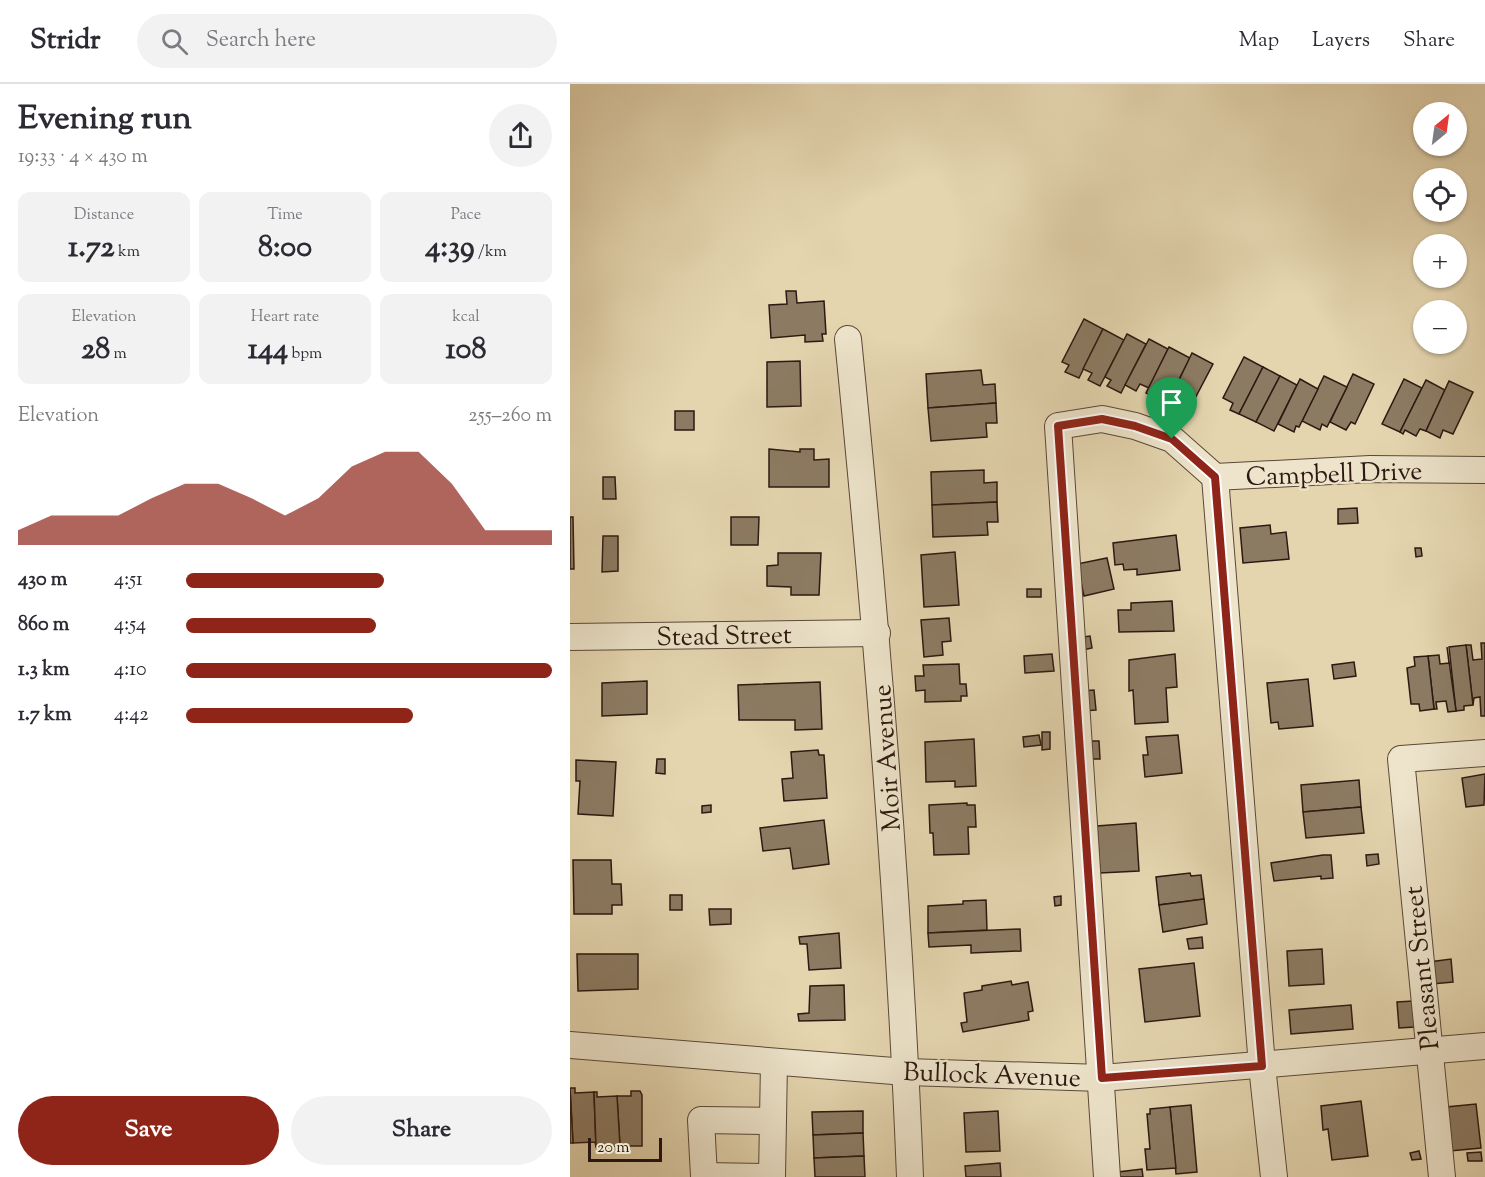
<!DOCTYPE html>
<html lang="en">
<head>
<meta charset="utf-8">
<style>
	body { margin:0; font-family:"Sorts Mill Goudy",serif; background:#f2f2f3; color:#2b2b33; height:100vh; display:flex; flex-direction:column; font-size:22px; white-space:nowrap }
	* { box-sizing:border-box; margin:0 }
	p { font-size:20px; color:#7c7c81 }
	.icon { flex:none; width:33px; height:33px; fill:none; stroke:currentColor; stroke-width:2; stroke-linecap:round; stroke-linejoin:round }
	.map { position:relative; flex:1; overflow:hidden }
	.drawer { display:flex; flex-direction:column; background:#fff; width:570px }
	.drawer>* { flex:none }
	.needle { width:39px; rotate:29deg }
	.fabs { position:absolute; left:843px; top:18px; display:grid; gap:12px }
	.fabs a { display:grid; place-items:center; width:54px; height:54px; border-radius:50%; background:#fff; box-shadow:0 2px 4px #0004; font-size:30px }
	.scale { position:absolute; left:18px; bottom:15px; width:74px; box-sizing:border-box; padding-left:6px; border:3px solid #2d1911; border-top:0; font-size:16px; line-height:21px; white-space:nowrap; color:#2d1911; -webkit-text-stroke:4px #ede4cb; paint-order:stroke }
	.pin { position:absolute; display:grid; place-items:center; width:51px; height:51px; color:#fff; margin:-62px -26px; border-radius:50% 50% 50% 0; rotate:-45deg; box-shadow:0 0 6px #0007 }
	.pin .icon { rotate:45deg }
	.round { display:grid; place-items:center; flex:none; width:63px; height:63px; border-radius:32px; background:#f2f2f3 }
	.head { display:flex; align-items:center; justify-content:space-between; height:102px; padding:0 18px }
	h1 { font-size:33px; font-weight:700; line-height:45px }
	.stats { display:grid; grid-template-columns:repeat(3,1fr); gap:9px; height:102px; padding:6px 18px }
	.stats div { display:grid; align-content:center; border-radius:12px; background:#f2f2f3; text-align:center }
	.stats b { font-size:30px; font-weight:700 }
	.stats small { font-size:16px; font-weight:400 }
	.stats p { font-size:16px }
	.chart { height:168px; padding:12px 18px }
	.chart p { display:flex; justify-content:space-between }
	.chart svg { width:100%; height:108px; margin-top:6px; fill:#8f2418; opacity:.7 }
	.button { display:flex; gap:12px; margin-top:auto; padding:12px 18px }
	.button a { flex:1; height:69px; border-radius:36px; background:#8f2418; color:#fff; font-size:24px; font-weight:700; line-height:69px; text-align:center }
	.button a+a { background:#f2f2f3; color:#2b2b33 }
	ul { padding:0 18px; list-style:none; font-size:20px }
	li { display:grid; grid-template-columns:96px 72px 1fr; align-items:center; height:45px }
	li i { height:15px; border-radius:8px; background:#8f2418 }
	header { display:flex; align-items:center; gap:36px; box-sizing:border-box; height:84px; padding:0 30px; background:#fff; border-bottom:2px solid #e1e1e2 }
	header strong { font-size:28px }
	nav { display:flex; gap:33px; margin-inline-start:auto; font-size:21px }
	.search { width:420px; height:54px; background:#f2f2f3; display:flex; align-items:center; gap:15px; box-sizing:border-box; padding:0 21px; border-radius:33px; color:#7c7c81; font-size:22px }
	main { display:flex; flex:1; min-height:0 }
	.map>svg:first-child { display:block }
</style>
</head>
<body>
<header>
<strong>Stridr</strong>
<div class="search"><svg class="icon" aria-label="search" viewBox="0 0 24 24"><circle cx="10" cy="10" r="6"/><path d="M15 15l6 6"/></svg>Search here</div>
<nav><a>Map</a><a>Layers</a><a>Share</a></nav>
</header>
<main>
<section class="drawer">
<div class="head"><div><h1>Evening run</h1><p>19:33 · 4 × 430 m</p></div><a class="round"><svg class="icon" aria-label="share" viewBox="0 0 24 24"><path d="M12 15V3M7 8l5-5 5 5M5 13v7h14v-7"/></svg></a></div>
<div class="stats">
<div><p>Distance</p><b>1.72<small> km</small></b></div>
<div><p>Time</p><b>8:00</b></div>
<div><p>Pace</p><b>4:39<small> /km</small></b></div>
</div>
<div class="stats">
<div><p>Elevation</p><b>28<small> m</small></b></div>
<div><p>Heart rate</p><b>144<small> bpm</small></b></div>
<div><p>kcal</p><b>108</b></div>
</div>
<div class="chart"><p><span>Elevation</span>255–260 m</p>
<svg viewBox="0 0 160 44" preserveAspectRatio="none"><path d="M0 44V38L10 32L20 32L30 32L40 25L50 19L60 19L70 25L80 32L90 25L100 12L110 6L120 6L130 19L140 38L150 38L160 38V44z"/></svg>
</div>
<ul>
<li><b>430 m</b>4:51<i style="width:54%"></i></li>
<li><b>860 m</b>4:54<i style="width:52%"></i></li>
<li><b>1.3 km</b>4:10<i style="width:100%"></i></li>
<li><b>1.7 km</b>4:42<i style="width:62%"></i></li>
</ul>
<div class="button"><a>Save</a><a>Share</a></div>
</section>
<div class="map">
<svg width="915" height="1093" viewBox="0 0 915 1093">
	<rect width="100%" height="100%" fill="#e4d5af"/>
	<filter id="stains"><feTurbulence type="fractalNoise" baseFrequency=".00333" numOctaves="4"/><feColorMatrix values="0 0 0 0 .2 0 0 0 0 .09 0 0 0 0 .02 0 0 0 .5 -.17"/></filter>
	<radialGradient id="worn" r=".72"><stop offset=".6" stop-color="#630" stop-opacity="0"/><stop offset="1" stop-color="#630" stop-opacity=".3"/></radialGradient>
	<!-- building -->
	<g fill="#8c7b63" stroke="#2d1911" stroke-width="1.5">
		<polygon points="216,207 226,207 227,219 254,217 256,250 252,250 253,257 235,258 235,251 201,254 199,221 217,220"/>
		<polygon points="514,235 533,245 509,294 495,288 499,281 492,278"/>
		<polygon points="533,245 554,256 530,302 518,296 522,289 513,285"/>
		<polygon points="557,250 576,260 551,309 537,302 541,296 535,293"/>
		<polygon points="579,255 598,265 579,304 570,300 566,307 555,301"/>
		<polygon points="599,263 620,274 600,313 588,307 585,314 576,309"/>
		<polygon points="622,269 643,280 621,322 610,317 607,324 598,319"/>
		<polygon points="674,273 693,283 669,330 660,326 663,319 653,314"/>
		<polygon points="230,277 231,322 197,323 197,278"/>
		<polygon points="693,283 710,292 686,338 669,330"/>
		<polygon points="411,286 413,301 425,300 426,319 358,324 356,290"/>
		<polygon points="783,290 804,300 785,340 781,338 776,346 760,338"/>
		<polygon points="710,292 727,301 704,347 686,338"/>
		<polygon points="754,292 777,303 757,343 752,340 750,346 732,337"/>
		<polygon points="730,295 748,305 729,343 726,342 724,348 708,340"/>
		<polygon points="834,295 852,304 830,348 812,340"/>
		<polygon points="856,296 875,306 856,347 850,345 846,352 835,346 833,350 830,348"/>
		<polygon points="879,297 903,308 883,350 873,346 870,354 856,347"/>
		<polygon points="426,319 427,339 416,339 417,353 361,357 358,324"/>
		<rect x="105" y="327" width="19" height="19"/>
		<polygon points="199,365 230,368 230,365 244,365 244,376 259,375 259,403 199,403"/>
		<polygon points="414,386 414,399 427,398 427,418 362,421 361,388"/>
		<polygon points="33,393 45,393 46,415 33,415"/>
		<polygon points="427,418 428,438 417,438 418,451 363,453 362,421"/>
		<polygon points="787,424 788,439 768,440 768,425"/>
		<polygon points="0,433 3,433 4,485 0,485"/>
		<polygon points="161,433 189,433 188,461 161,461"/>
		<polygon points="700,441 701,450 716,448 719,475 673,479 670,444"/>
		<polygon points="606,451 610,486 567,491 567,485 554,486 553,480 545,481 543,459"/>
		<polygon points="33,452 48,452 48,487 32,488"/>
		<polygon points="845,464 851,464 852,472 846,473"/>
		<polygon points="385,468 389,521 354,523 351,471"/>
		<polygon points="208,469 251,469 249,511 221,511 221,503 197,502 197,482 208,481"/>
		<polygon points="537,474 544,505 514,512 507,480"/>
		<rect x="457" y="505" width="14" height="8"/>
		<polygon points="602,517 604,547 549,548 548,526 561,526 561,519"/>
		<polygon points="379,534 381,557 372,558 373,571 354,573 351,536"/>
		<polygon points="520,552 522,564 508,567 506,554"/>
		<polygon points="911,559 915,559 915,632 911,632 910,613 904,614 903,621 896,561 901,561 903,576 912,575"/>
		<polygon points="896,561 903,621 894,622 894,626 886,627 879,563"/>
		<polygon points="877,563 886,627 878,628 876,617 866,618 867,625 864,625 858,572 869,571 870,580 879,579"/>
		<polygon points="482,570 484,587 455,589 454,572"/>
		<polygon points="605,570 607,603 596,604 598,638 565,640 563,606 559,607 559,576"/>
		<polygon points="858,572 864,625 850,627 849,620 841,620 837,584 845,582 844,573"/>
		<polygon points="784,578 786,592 764,595 762,581"/>
		<polygon points="389,580 390,600 396,600 397,612 391,612 391,617 355,618 355,606 346,607 345,592 354,592 353,581"/>
		<polygon points="738,595 743,642 709,645 708,638 701,639 697,599"/>
		<polygon points="77,597 77,630 32,632 32,599"/>
		<polygon points="250,598 252,645 225,646 225,636 169,636 168,601"/>
		<polygon points="524,606 526,626 512,627 511,607"/>
		<polygon points="472,648 480,648 480,665 472,666"/>
		<polygon points="469,651 471,661 454,663 453,653"/>
		<polygon points="608,651 612,689 575,693 573,671 578,671 576,653"/>
		<polygon points="404,655 406,702 385,703 385,697 356,698 355,658"/>
		<polygon points="521,657 529,657 530,675 522,675"/>
		<polygon points="248,666 249,671 254,671 257,714 214,717 212,695 223,694 221,668"/>
		<polygon points="87,675 95,675 95,690 86,689"/>
		<polygon points="6,676 46,678 43,732 8,730 10,697 6,697"/>
		<polygon points="915,690 914,721 896,723 892,694"/>
		<polygon points="789,696 791,723 733,728 731,701"/>
		<polygon points="397,719 397,721 405,721 406,743 398,743 399,770 364,771 363,749 360,749 359,721"/>
		<polygon points="141,721 141,728 132,729 132,722"/>
		<polygon points="791,723 794,749 736,754 733,728"/>
		<polygon points="254,736 259,780 223,785 220,764 193,767 190,744"/>
		<polygon points="566,739 569,787 530,789 527,742"/>
		<polygon points="808,770 809,780 797,782 796,771"/>
		<polygon points="753,771 761,771 763,794 751,795 751,792 704,797 701,779"/>
		<polygon points="3,776 41,776 42,800 51,800 52,821 42,821 42,830 4,830"/>
		<polygon points="620,789 621,792 631,791 634,815 589,821 586,793"/>
		<rect x="100" y="811" width="12" height="15"/>
		<polygon points="491,812 491,821 485,822 484,813"/>
		<polygon points="634,815 637,840 593,848 589,821"/>
		<polygon points="416,816 417,846 358,849 358,822 393,820 393,817"/>
		<polygon points="139,825 161,825 161,840 140,841"/>
		<polygon points="450,845 451,867 401,869 401,861 359,863 358,849"/>
		<polygon points="269,849 271,884 239,886 237,860 230,860 229,853"/>
		<polygon points="632,853 633,864 619,865 617,855"/>
		<polygon points="752,865 754,900 719,902 717,867"/>
		<polygon points="7,870 68,870 68,905 8,907"/>
		<polygon points="881,875 883,898 862,900 859,878"/>
		<polygon points="624,879 630,932 575,938 569,885"/>
		<polygon points="441,897 442,901 458,898 463,927 458,928 459,936 393,948 391,939 397,938 394,909 412,906 412,902"/>
		<polygon points="274,901 275,936 229,937 228,930 239,929 240,902"/>
		<polygon points="843,917 845,943 829,944 827,918"/>
		<polygon points="781,921 783,945 721,950 719,926"/>
		<polygon points="0,1004 5,1004 5,1009 24,1008 26,1063 25,1058 3,1059"/>
		<polygon points="0,1004 3,1059 0,1059"/>
		<polygon points="61,1007 70,1007 72,1011 72,1062 50,1062 47,1012 61,1012"/>
		<polygon points="24,1008 27,1008 27,1013 47,1012 50,1062 26,1063"/>
		<polygon points="791,1017 798,1072 762,1076 758,1045 753,1046 751,1022"/>
		<polygon points="906,1020 911,1064 880,1067 876,1023"/>
		<polygon points="621,1021 627,1088 606,1090 600,1023"/>
		<polygon points="600,1023 606,1084 577,1086 575,1065 580,1065 577,1030 580,1030 580,1025"/>
		<polygon points="293,1027 293,1049 243,1051 242,1028"/>
		<polygon points="428,1027 430,1067 396,1068 394,1029"/>
		<polygon points="293,1049 294,1072 244,1074 243,1051"/>
		<polygon points="849,1067 851,1075 842,1076 840,1069"/>
		<polygon points="911,1068 912,1077 898,1077 897,1069"/>
		<polygon points="294,1072 295,1093 245,1093 244,1074"/>
		<polygon points="430,1079 431,1093 396,1093 395,1082"/>
		<polygon points="572,1085 573,1093 548,1093 548,1088"/>
	</g>
	<g fill="none" stroke-linecap="round" stroke-linejoin="round">
		<!-- minor casing -->
		<g stroke="#5b4838" stroke-width="28">
			<g id="minor">
				<path d="M278,255C306,534 329,813 340,1093"/>
				<polyline points="645,393 692,982 704,1093"/>
				<polyline points="0,553 307,549"/>
				<polyline points="0,961 336,988 532,994 915,962"/>
				<polyline points="203,1037 131,1036 134,1092 202,1093 204,978"/>
				<polyline points="537,1093 488,342 532,335 565,342 602,355 645,393 800,385 915,386"/>
				<polyline points="872,1093 831,675 915,669"/>
			</g>
		</g>
		<!-- minor -->
		<use href="#minor" stroke="#ede4cb" stroke-width="26"/>
	</g>
	<g fill="none" stroke-linecap="round" stroke-linejoin="round">
		<!-- route casing -->
		<g stroke="#fff" stroke-width="12">
			<polygon id="route" points="532,335 565,342 602,355 645,393 692,982 532,994 488,342"/>
		</g>
		<!-- route -->
		<use href="#route" stroke="#8f2418" stroke-width="8"/>
	</g>
	<g text-anchor="middle" stroke-width="4.5" stroke-linejoin="round" paint-order="stroke">
		<!-- street labels -->
		<g font-size="26" fill="#2d1911" stroke="#ede4cb">
			<text transform="translate(764 389) rotate(-2)" y="9">Campbell Drive</text>
			<text transform="translate(154 551) rotate(-1)" y="9">Stead Street</text>
			<text transform="translate(316 674) rotate(-94)" y="9">Moir Avenue</text>
			<text transform="translate(851 884) rotate(-96)" y="9">Pleasant Street</text>
			<text transform="translate(422 990) rotate(2)" y="9">Bullock Avenue</text>
		</g>
	</g>
	<rect width="100%" height="100%" filter="url(#stains)"/>
	<rect width="100%" height="100%" fill="url(#worn)"/>
</svg>
<div class="fabs">
<a><svg class="needle" viewBox="-14 -14 28 28"><path d="M0-13l5 13h-10z" fill="#e53935"/><path d="M0 13l5-13h-10z" fill="#7c7c81"/></svg></a>
<a><svg class="icon" aria-label="locate" viewBox="0 0 24 24"><circle cx="12" cy="12" r="6"/><path d="M12 2v4M12 18v4M2 12h4M18 12h4"/></svg></a>
<a>+</a>
<a>−</a>
</div>
<div class="scale">20 m</div>
<div class="pin" style="left:602px;top:355px;background:#1e9e55"><svg class="icon" aria-label="arrive" viewBox="0 0 24 24"><path d="M6 21V4h12l-3 4 3 4H6"/></svg></div>
</div>
</main>
</body>
</html>
